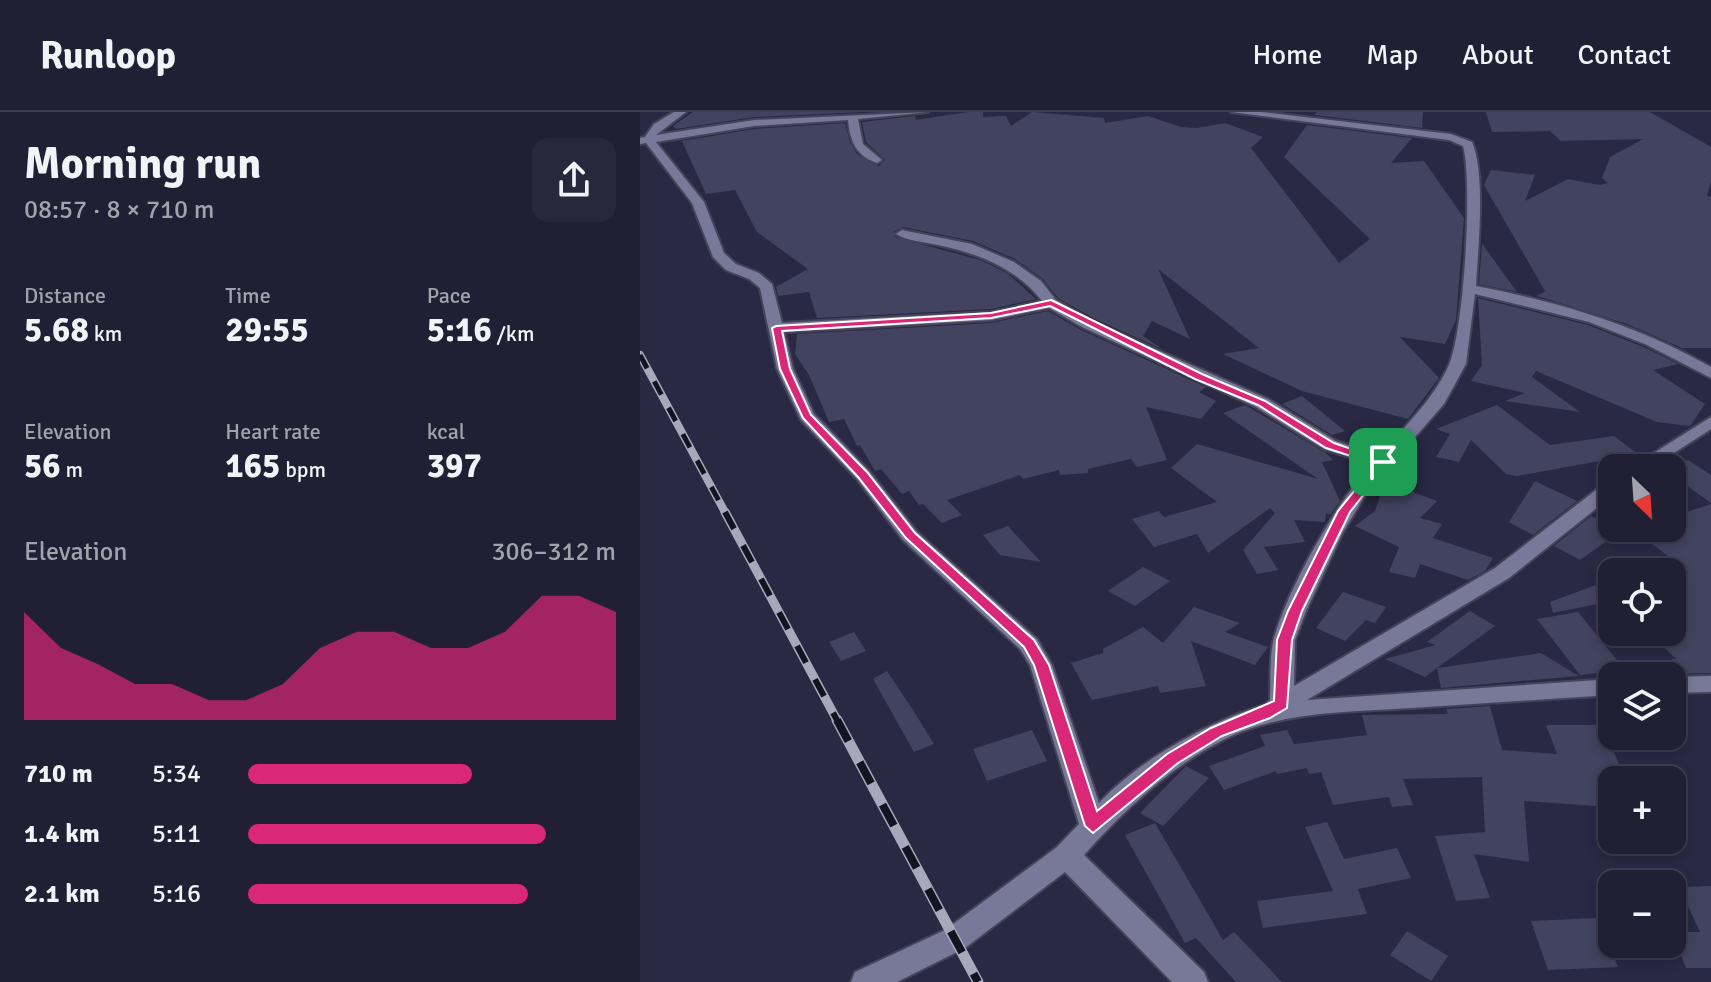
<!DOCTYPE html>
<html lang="en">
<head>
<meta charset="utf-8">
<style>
	body { margin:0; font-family:Signika,sans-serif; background:#28273b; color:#f1f3f6; height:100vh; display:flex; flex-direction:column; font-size:30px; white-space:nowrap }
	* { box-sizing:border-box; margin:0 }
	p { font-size:26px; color:#a2a2ac }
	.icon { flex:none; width:44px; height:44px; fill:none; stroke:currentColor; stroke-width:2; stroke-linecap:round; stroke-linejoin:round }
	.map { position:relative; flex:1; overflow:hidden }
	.details { display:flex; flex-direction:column; background:#201f33; width:640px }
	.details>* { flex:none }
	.needle { width:52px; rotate:155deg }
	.controls { position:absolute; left:958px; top:342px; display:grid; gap:16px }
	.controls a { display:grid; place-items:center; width:88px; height:88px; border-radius:16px; background:#201f33; box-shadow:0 4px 12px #0003,0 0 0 2px #3d3d4e; font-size:40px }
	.pin { position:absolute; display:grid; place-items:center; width:68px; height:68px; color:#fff; margin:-34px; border-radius:16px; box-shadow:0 4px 12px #0006 }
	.round { display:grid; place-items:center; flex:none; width:84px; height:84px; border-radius:16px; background:#28273b }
	.overview { display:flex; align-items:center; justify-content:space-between; height:136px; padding:0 24px }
	h1 { font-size:44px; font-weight:700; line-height:60px }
	.figures { display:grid; grid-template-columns:repeat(3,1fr); gap:12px; height:136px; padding:8px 24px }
	.figures div { display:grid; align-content:center }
	.figures b { font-size:34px; font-weight:700 }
	.figures small { font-size:22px; font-weight:400 }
	.figures p { font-size:22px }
	.chart { height:224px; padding:16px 24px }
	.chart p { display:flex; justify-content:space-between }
	.chart svg { width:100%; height:144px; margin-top:8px; fill:#db2777; opacity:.7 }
	ul { padding:0 24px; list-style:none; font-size:26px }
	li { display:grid; grid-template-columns:128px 96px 1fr; align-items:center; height:60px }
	li i { height:20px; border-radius:10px; background:#db2777 }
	header { display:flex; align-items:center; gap:48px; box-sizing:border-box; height:112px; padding:0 40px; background:#201f33; border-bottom:2px solid #3d3d4e }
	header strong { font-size:38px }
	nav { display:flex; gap:44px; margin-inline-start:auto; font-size:28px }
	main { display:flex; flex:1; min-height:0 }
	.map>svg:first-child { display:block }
</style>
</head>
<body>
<header>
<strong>Runloop</strong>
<nav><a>Home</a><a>Map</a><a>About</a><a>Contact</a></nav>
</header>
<main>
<section class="details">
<div class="overview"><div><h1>Morning run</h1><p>08:57 · 8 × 710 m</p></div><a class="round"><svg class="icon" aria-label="share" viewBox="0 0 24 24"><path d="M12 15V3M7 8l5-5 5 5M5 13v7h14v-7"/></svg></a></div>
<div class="figures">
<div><p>Distance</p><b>5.68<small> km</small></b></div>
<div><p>Time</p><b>29:55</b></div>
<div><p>Pace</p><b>5:16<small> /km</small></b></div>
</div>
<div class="figures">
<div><p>Elevation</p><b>56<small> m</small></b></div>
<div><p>Heart rate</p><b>165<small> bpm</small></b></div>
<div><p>kcal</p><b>397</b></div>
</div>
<div class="chart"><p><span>Elevation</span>306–312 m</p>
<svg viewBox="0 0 160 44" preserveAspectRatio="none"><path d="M0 44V11L10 22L20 27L30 33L40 33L50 38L60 38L70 33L80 22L90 17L100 17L110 22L120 22L130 17L140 6L150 6L160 11V44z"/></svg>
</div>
<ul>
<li><b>710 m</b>5:34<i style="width:61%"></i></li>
<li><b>1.4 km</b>5:11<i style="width:81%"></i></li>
<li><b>2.1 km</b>5:16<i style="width:76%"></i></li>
</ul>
</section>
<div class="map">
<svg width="1071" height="870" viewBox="0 0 1071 870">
	<rect width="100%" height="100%" fill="#2a2944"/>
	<!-- building -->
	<g fill="#42435f">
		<polygon points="53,0 223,0 114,5 36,17 33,14"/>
		<polygon points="328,0 343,0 343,5 366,4 371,14 392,0 464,6 465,11 508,4 541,15 557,16 585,11 623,25 611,36 699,151 730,127 644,45 667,13 772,26 751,51 784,49 824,106 816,208 805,232 760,225 799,266 768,307 662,279 583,242 619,236 518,157 550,227 512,209 503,224 524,238 453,206 418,186 403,167 375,147 333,129 263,115 254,120 255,125 340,148 367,161 396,187 351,197 177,206 169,180 138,184 136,175 168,157 117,120 95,78 66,82 42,29 114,17 205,11 210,30 217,42 239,54 245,48 226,30 222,10 275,4 276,8"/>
		<polygon points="677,0 783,0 782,16 674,3"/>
		<polygon points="846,0 1010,0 1071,35 1071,69 1067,84 1071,85 1071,236 1042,236 987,212 897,184 905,179 844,73 851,58 895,63 885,89 928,67 959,73 968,71 962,66 970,45 1003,27 921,29 910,19 852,20"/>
		<polygon points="842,131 843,133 877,180 839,172"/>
		<polygon points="838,186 948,213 1006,236 1038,252 1013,258 1065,292 1050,314 1017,310 896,259 892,265 940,300 865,289 885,281 831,269 842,253"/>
		<polygon points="408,199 441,218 566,275 559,280 576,289 561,307 506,295 527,348 497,355 491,347 448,357 448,361 420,363 419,358 383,367 380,363 307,388 322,403 302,411 283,392 279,393 269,379 262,382 241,357 235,359 220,333 217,334 204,307 189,310 169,263 155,242 157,222 351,211"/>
		<polygon points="662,284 705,319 692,323 642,292"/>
		<polygon points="605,293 686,341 693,348 682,350 700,389 690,403 686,401 685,410 654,408 665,430 624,435 638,458 617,462 603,438 635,401 630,396 568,441 557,422 514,435 492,407 519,399 524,405 577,390 531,356 557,332 678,367 583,301"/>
		<polygon points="857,293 910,333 974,324 998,342 877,364 866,362 831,328 819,350 796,345 810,322 796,317"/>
		<polygon points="1048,348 1071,363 1071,391 1032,363 1032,356 1020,355"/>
		<polygon points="895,369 937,389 893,423 869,410"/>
		<polygon points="759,375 797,389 780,406 802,412 793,426 853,446 845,459 828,468 780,452 775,466 749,460 759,435 715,414 735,399 742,379 755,382"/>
		<polygon points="1071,392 1071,561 1032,562 1032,547 1036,547 1009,520 1032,520 1032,447 991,416 1032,416 1032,405"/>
		<polygon points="951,404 972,412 972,425 940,448 914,434"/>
		<polygon points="368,414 401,450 360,443 343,423"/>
		<polygon points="503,455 530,469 495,494 468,479"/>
		<polygon points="972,467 972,489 913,501 910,490"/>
		<polygon points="703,480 746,495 735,511 726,508 705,529 676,516"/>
		<polygon points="554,495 600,511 585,520 628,535 615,553 551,529 566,574 520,581 518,574 452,588 431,551 463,541 463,537 503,515 523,531"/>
		<polygon points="830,499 855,514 797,556 901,541 939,564 801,576 797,556 785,565 745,547 796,533 787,530"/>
		<polygon points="938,500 990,564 958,564 957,561 940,563 897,507"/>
		<polygon points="214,520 226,539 201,549 189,530"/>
		<polygon points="247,559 273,598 294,632 274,640 233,567"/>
		<polygon points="850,594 862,638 917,642 906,613 962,613 986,668 972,668 972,695 884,689 889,750 834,742 850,786 816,789 795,724 845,720 842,665 763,667 773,693 752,695 749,685 693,693 681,660 669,662 667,656 637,662 636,659 584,678 569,654 625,634 620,623 647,618 654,632 727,623 722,603 808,602 806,597"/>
		<polygon points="392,618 407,649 347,669 333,637"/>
		<polygon points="546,654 569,666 523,714 500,701"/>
		<polygon points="687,710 704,747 757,736 771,766 718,777 727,802 623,816 617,789 693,779 665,715"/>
		<polygon points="515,711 583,828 594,820 642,870 596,870 556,826 545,831 485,723"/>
		<polygon points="1071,774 1071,856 1046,856 1032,820 1060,820 1039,775"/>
		<polygon points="958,806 978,855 908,858 891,809"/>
		<polygon points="767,819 808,844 791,869 750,843"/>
	</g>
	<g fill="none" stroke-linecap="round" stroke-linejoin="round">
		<!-- minor casing -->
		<g stroke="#44435a" stroke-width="4">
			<g id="minor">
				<path d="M34,0H46L16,23L114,8L288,0L218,7L223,32L242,48L237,51C216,44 210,29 208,8L114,14L16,30L64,90L84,141L96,152L119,161L132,172L142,211L351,200L402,189C377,156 337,141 298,133C285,130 266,129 256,122L262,118L332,132L374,150L401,169L416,188L452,209L628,287L696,329L740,343C764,315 792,289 808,255C824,223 833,70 823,34L809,28L591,0H621L811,22L832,30C846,62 838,138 836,174C919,190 997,213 1071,255V266L1007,233L949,210L835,182L826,252L804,292L728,379L703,420L666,499L655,528L654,574L855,456L965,371L972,369V384L869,466L667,588L972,567V583C905,587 838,592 771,596C710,600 641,599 585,627C530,655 485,697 444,743L564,860L568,870H532L425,760L325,836L257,870H211L215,860L305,818L417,735L439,712L390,553L380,537L263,428L217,367L161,308L137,257L120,176L109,167L86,158L73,145L52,91L6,31L0,32V26L5,25L14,12ZM409,196L442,215L616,295L684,337L731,352C696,392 649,474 634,526C629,544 631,568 630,588L625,593C569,609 499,648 459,691L412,553L397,527L277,420L229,359L174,302L153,257L144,220L351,208Z"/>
				<polygon points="1071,305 1071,317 1011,356 990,356"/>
				<polygon points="1071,564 1071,580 1032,581 1032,565"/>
			</g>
		</g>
		<!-- minor -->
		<use href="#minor" fill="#787898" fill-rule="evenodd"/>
		<!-- rail-far2 casing -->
		<g stroke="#a8a8bd" stroke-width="8">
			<polyline id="rail-far2" points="0,243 86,402"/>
		</g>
		<!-- rail-far1 casing -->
		<g stroke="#a8a8bd" stroke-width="9">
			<polyline id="rail-far1" points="85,400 198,610"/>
		</g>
		<!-- rail casing -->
		<g stroke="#a8a8bd" stroke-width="11">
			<polyline id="rail" points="197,608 338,870"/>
		</g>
		<!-- rail-far2 -->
		<use href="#rail-far2" stroke="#141420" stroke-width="5" stroke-dasharray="15" stroke-linecap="butt"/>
		<!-- rail-far1 -->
		<use href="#rail-far1" stroke="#141420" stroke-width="6" stroke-dasharray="19" stroke-linecap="butt"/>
		<!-- rail -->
		<use href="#rail" stroke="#141420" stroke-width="8" stroke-dasharray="24" stroke-linecap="butt"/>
	</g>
	<!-- route -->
	<path fill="#db2777" stroke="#fff" stroke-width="2" fill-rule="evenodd" d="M411,188L562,262L625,289L694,331L749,350L710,400L662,499L652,528L647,596L630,606L582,624L538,651L453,721L445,714L394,553L384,535L266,426L218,365L163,306L140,257L132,216L136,214L351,201ZM410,194L555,267L618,293L686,336L736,352L698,399L648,499L637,528L634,589L571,616L527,642L457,699L409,553L394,528L275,421L227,360L171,303L150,257L142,219L351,206Z"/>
</svg>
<div class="controls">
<a><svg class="needle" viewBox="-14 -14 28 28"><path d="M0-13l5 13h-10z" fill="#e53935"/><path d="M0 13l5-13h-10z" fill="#a2a2ac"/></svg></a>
<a><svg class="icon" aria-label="locate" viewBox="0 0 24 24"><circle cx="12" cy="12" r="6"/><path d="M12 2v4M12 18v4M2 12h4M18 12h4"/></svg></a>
<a><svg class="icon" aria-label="layers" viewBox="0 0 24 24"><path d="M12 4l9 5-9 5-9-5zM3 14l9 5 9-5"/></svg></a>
<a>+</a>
<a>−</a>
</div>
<div class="pin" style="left:743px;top:350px;background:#1e9e55"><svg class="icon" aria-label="arrive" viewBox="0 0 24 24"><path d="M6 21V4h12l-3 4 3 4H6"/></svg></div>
</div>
</main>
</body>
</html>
